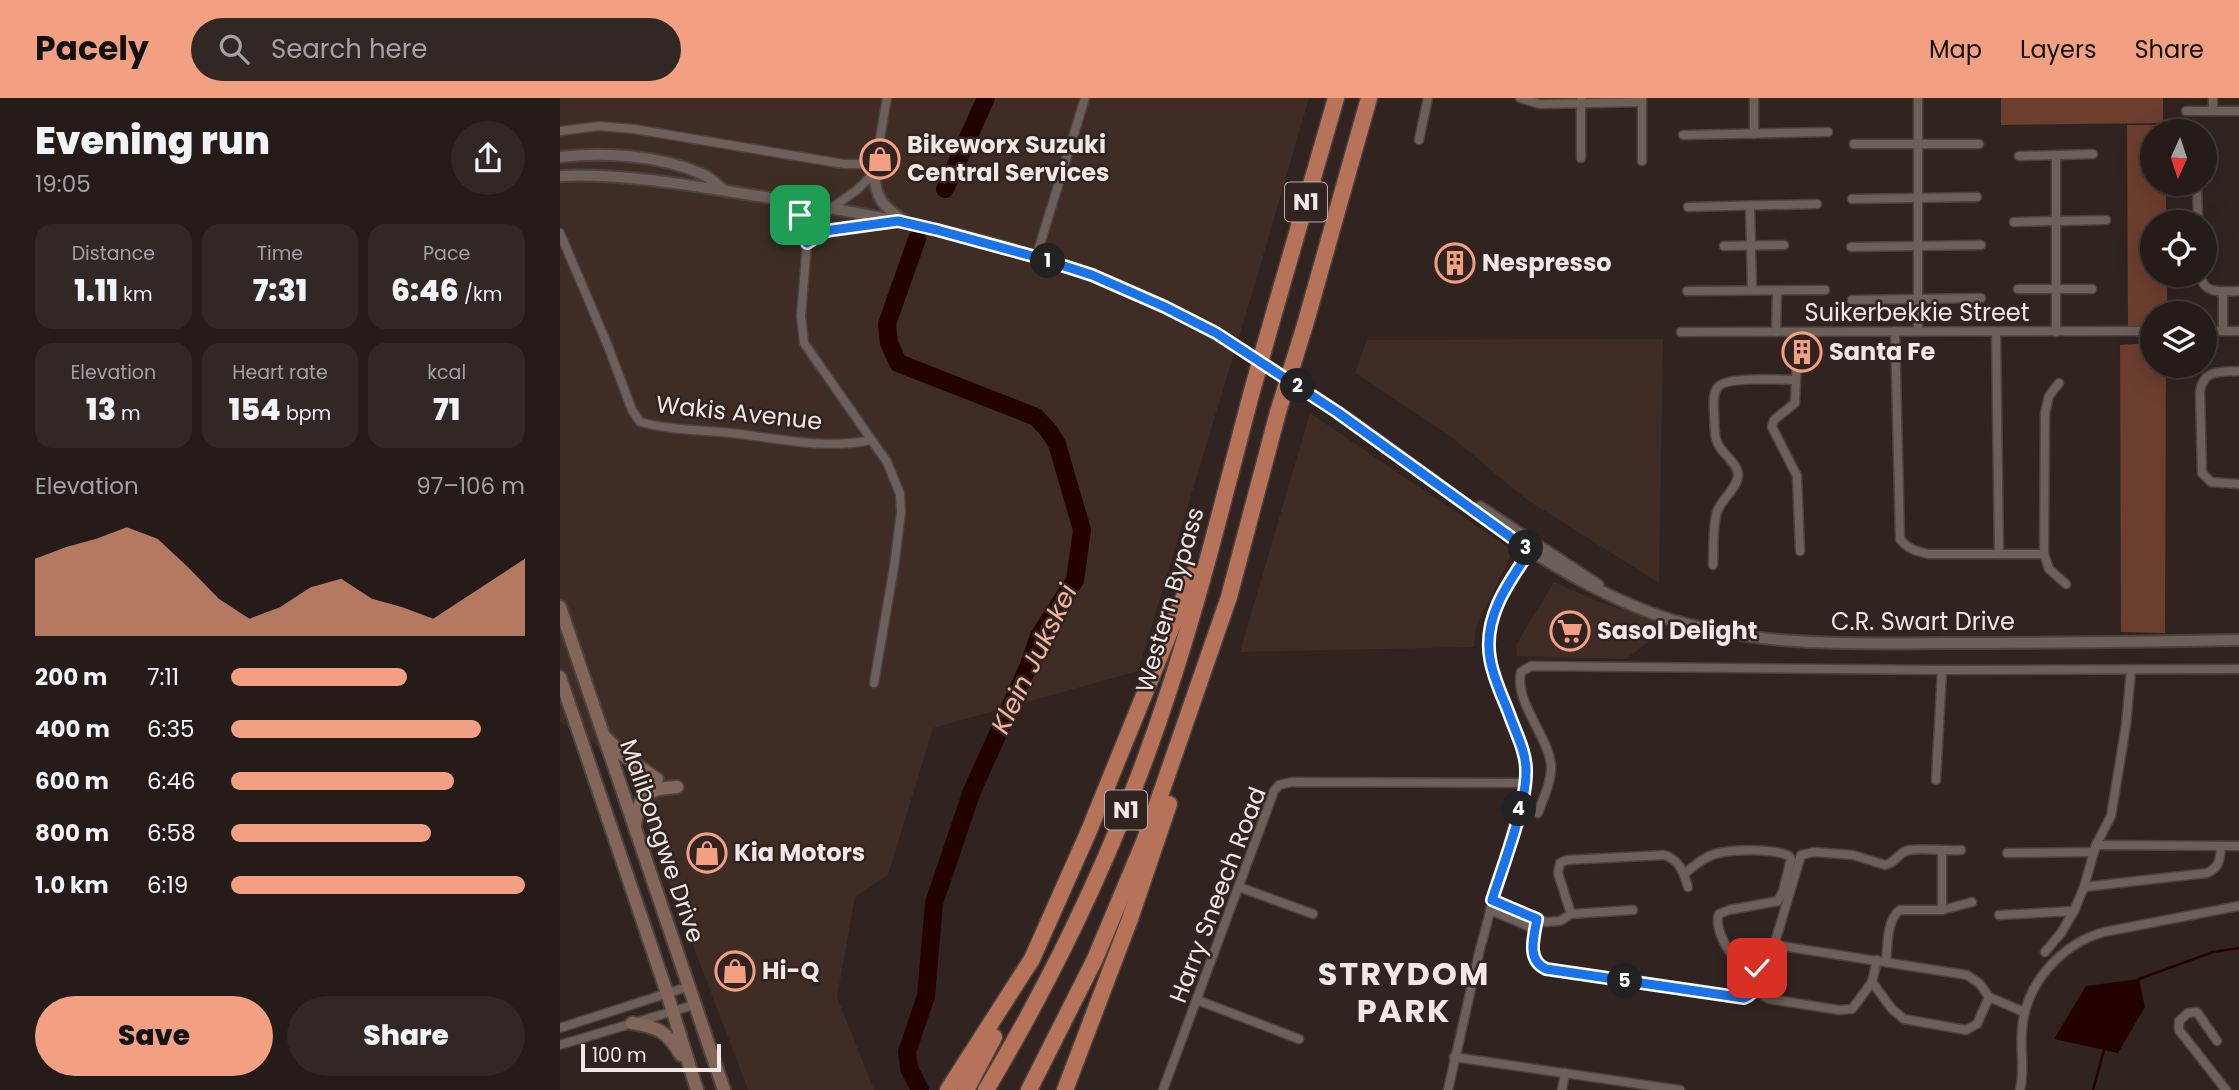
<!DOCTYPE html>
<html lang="en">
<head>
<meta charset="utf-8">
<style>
	body { margin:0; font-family:Poppins,sans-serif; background:#312825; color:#f1f3f6; height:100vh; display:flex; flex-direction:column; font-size:26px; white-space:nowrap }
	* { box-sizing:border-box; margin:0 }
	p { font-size:23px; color:#a3a1a2 }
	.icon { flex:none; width:38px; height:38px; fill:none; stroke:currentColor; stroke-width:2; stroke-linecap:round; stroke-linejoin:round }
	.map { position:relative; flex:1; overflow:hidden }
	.sheet { display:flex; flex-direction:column; background:#251b18; width:560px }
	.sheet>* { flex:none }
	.needle { width:46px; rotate:183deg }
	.controls { position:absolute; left:1580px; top:21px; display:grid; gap:14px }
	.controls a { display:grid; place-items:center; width:77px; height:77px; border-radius:50%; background:#251b18; box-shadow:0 7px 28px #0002,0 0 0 2px #423937; font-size:35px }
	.scale { position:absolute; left:21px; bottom:18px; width:140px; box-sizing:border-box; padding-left:7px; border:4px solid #f1e8e5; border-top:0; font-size:19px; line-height:24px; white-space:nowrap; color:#f1e8e5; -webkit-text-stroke:5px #312420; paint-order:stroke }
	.pin { position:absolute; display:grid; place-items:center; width:60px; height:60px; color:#fff; margin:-30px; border-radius:14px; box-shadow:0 4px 10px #0006 }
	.km { position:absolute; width:35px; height:35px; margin:-18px; border-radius:50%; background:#222; color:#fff; font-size:19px; line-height:35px; text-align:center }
	.round { display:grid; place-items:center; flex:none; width:74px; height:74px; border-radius:37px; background:#312825 }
	.summary { display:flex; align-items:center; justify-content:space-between; height:119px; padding:0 35px }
	h1 { font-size:38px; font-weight:800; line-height:52px }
	.metrics { display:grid; grid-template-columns:repeat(3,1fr); gap:10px; height:119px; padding:7px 35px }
	.metrics div { display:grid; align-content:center; border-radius:18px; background:#312825; text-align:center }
	.metrics b { font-size:30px; font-weight:800 }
	.metrics small { font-size:19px; font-weight:400 }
	.metrics p { font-size:19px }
	.chart { height:196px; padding:14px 35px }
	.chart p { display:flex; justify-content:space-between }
	.chart svg { width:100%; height:126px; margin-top:7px; fill:#f2a081; opacity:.7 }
	.cta { display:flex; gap:14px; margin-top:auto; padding:14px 35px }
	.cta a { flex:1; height:80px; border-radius:42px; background:#f2a081; color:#111; font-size:28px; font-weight:800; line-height:80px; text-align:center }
	.cta a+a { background:#312825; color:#f1f3f6 }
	ul { padding:0 35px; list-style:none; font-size:23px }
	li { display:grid; grid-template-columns:112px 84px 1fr; align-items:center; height:52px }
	li i { height:18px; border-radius:9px; background:#f2a081 }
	header { display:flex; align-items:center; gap:42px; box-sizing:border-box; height:98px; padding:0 35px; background:#f2a081; color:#111 }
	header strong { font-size:33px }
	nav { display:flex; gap:38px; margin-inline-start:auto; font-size:24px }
	.search { width:490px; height:63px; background:#312825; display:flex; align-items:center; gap:18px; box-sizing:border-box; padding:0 24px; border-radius:38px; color:#a3a1a2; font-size:26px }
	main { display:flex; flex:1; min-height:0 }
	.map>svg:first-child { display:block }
</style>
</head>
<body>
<header>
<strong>Pacely</strong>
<div class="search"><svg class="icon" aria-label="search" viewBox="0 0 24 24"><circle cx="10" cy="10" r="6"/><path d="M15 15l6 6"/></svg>Search here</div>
<nav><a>Map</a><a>Layers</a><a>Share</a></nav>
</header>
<main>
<section class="sheet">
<div class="summary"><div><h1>Evening run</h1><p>19:05</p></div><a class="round"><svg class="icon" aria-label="share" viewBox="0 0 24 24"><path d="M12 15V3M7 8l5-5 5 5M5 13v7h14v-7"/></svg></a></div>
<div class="metrics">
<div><p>Distance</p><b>1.11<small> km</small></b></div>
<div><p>Time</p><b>7:31</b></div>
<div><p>Pace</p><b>6:46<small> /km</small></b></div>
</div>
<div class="metrics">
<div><p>Elevation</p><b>13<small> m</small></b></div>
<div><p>Heart rate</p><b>154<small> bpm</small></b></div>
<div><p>kcal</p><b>71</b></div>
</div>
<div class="chart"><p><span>Elevation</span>97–106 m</p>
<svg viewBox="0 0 160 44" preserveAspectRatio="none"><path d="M0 44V17L10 13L20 10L30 6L40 10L50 20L60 31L70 38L80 34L90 27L100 24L110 31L120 34L130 38L140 31L150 24L160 17V44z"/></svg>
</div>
<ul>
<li><b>200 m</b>7:11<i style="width:60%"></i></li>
<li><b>400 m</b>6:35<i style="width:85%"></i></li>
<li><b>600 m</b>6:46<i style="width:76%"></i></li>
<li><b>800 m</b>6:58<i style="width:68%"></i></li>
<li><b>1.0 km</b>6:19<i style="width:100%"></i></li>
</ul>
<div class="cta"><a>Save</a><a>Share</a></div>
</section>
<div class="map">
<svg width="1679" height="992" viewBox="0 0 1679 992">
	<rect width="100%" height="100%" fill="#312420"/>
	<!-- built -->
	<g fill="#3f2c25">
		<polygon points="0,0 749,0 697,179 578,573 373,630 328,777 295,799 277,899 314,992 188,992 64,665 0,624"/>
		<polygon points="1103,241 1099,485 966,401 894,341 795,275 807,242"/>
		<polygon points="750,315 953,453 916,529 914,549 680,554"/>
		<polygon points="994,484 1037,503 1110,527 1066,561 957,558 956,547"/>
	</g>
	<!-- green -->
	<g fill="#6c3e2d">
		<polygon points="1441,0 1603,0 1603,25 1441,27"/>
		<polygon points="1567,27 1606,27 1606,33 1592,33 1592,86 1606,86 1606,124 1592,124 1592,177 1607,177 1607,215 1592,215 1592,228 1568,228"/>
		<polygon points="1592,245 1592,268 1606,268 1605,535 1561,534 1560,247"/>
	</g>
	<!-- water -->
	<polygon fill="#230300" points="1579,881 1585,909 1558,955 1494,941 1526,888"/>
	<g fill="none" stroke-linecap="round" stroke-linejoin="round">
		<!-- stream -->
		<g stroke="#230300" stroke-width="2.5">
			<polyline points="1579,881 1653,854 1679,850"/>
			<polyline points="1533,992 1544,952"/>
		</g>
		<!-- river -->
		<g stroke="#230300" stroke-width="18">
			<polyline points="385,91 426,0"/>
			<polyline points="357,141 327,226 329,245 338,265 476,319 489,333 497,346 522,432 515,482 479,538 469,567 412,693 374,805 366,898 347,954 349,970 360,992"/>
		</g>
		<!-- minor casing -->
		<g stroke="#4c423e" stroke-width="11">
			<g id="minor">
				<polyline points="960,0 980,6 1082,4"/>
				<polyline points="1021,0 1021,60"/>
				<polyline points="1082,0 1082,63"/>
				<polyline points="1194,0 1194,36"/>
				<polyline points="1653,0 1653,13 1679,13"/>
				<polyline points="1626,13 1653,13"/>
				<polyline points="0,33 39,28 74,31 284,66 299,66 316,60"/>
				<polyline points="1123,37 1268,34"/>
				<polyline points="859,42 868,0"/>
				<polyline points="1294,46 1419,46"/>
				<polyline points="1459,58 1533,56"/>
				<polyline points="1637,86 1638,124"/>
				<polyline points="1292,101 1417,99"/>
				<polyline points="1190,108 1192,192"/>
				<polyline points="1128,109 1257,106"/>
				<polyline points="1454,124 1546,122"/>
				<path d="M0,135L48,248L72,312L80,324C109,332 141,332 171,335C216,340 267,352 311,342"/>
				<polyline points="1164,148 1224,147"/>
				<polyline points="1291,149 1421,147"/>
				<polyline points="476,159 525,0"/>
				<path d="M1640,177C1644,197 1662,193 1679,193"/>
				<polyline points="1458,191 1532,191"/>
				<polyline points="1127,193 1265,192"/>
				<polyline points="1663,193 1663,233"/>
				<polyline points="1292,202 1421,200"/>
				<path d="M1335,233L1340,441C1348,451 1356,453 1368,456H1484"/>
				<polyline points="1358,233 1358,0"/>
				<polyline points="1645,233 1679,233"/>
				<polyline points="1121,234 1592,233"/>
				<polyline points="1216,234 1217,193"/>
				<polyline points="1436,234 1439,456"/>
				<polyline points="1496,234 1496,58"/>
				<polyline points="1238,249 1238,234"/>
				<polyline points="1237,259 1235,305 1214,322 1212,329 1237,378 1240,453"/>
				<path d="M1679,273C1660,274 1644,271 1640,293L1642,375L1651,384L1679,386"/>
				<polyline points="1499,285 1489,298 1485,315 1484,456 1489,471 1506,486"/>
				<path d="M1153,467C1154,451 1152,430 1157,414C1161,401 1178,390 1178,377C1178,365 1163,357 1158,346C1153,337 1155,325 1154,315C1154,306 1152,296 1158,289C1166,278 1222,282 1236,282"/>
				<polyline points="314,585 334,469 341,414 340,396 327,364 244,245 241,218 247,145 270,111 297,92 314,75 327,0"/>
				<polyline points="1376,682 1382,572"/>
				<path d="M978,715C983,701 992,683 991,667C988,638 954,603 961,574L971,568L1382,572L1679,571"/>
				<polyline points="1536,747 1679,748"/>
				<polyline points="1447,755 1534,754"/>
				<polyline points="679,789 753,816"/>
				<path d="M1524,789L1647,775C1660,769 1660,761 1661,748"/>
				<polyline points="932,802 986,824 1000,823 1011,816 1073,812"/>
				<polyline points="930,812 975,831"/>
				<polyline points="1382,812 1382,753"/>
				<path d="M1011,816L998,775L1000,765L1007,762L1104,757C1119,761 1124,775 1128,789"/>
				<polyline points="1439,817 1514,813"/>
				<path d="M977,821C974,839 966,862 986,871L1178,900L1189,898L1197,887L1198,872C1192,866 1185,867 1178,862C1167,855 1154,828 1159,816L1169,812L1218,803L1223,793L1231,761L1229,758C1213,750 1168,751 1152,757C1141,761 1133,769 1124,776"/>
				<polyline points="1215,847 1407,877 1420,886 1429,899 1464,914"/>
				<polyline points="1485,854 1501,835 1514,813 1524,789 1536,747 1551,718 1566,627 1571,572"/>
				<path d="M1317,862L1312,884L1292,911L1279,912L1209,901L1203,898L1202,888L1241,757L1254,754L1293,757L1325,767C1336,765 1338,754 1349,752C1365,750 1384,753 1401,752"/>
				<path d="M1326,864C1328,848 1326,822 1340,812H1382L1412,804"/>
				<polyline points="1312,884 1332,911 1344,921 1406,932 1417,926 1429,899"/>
				<polyline points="637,902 739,941"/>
				<polyline points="0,930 130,888"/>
				<polyline points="1657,943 1637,914 1628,915 1619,923 1619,932 1666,992"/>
				<polyline points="0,947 137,906"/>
				<polyline points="894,959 1120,992"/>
				<polyline points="603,992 714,693 719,687 732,684 965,685"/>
				<path d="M888,992L920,851L965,685C967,662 960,644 952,623C944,603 934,582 930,561C922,518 950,482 973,448"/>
				<polyline points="1002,992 1005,975"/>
				<path d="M1460,992C1465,972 1460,952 1462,932C1465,886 1501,846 1544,834L1679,808"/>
			</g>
		</g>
		<!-- tertiary casing -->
		<g stroke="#4c423e" stroke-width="14">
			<g id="tertiary">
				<path d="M0,59C46,54 99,57 142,76C150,79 157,87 164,92"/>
				<path d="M314,75C316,102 323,108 344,123"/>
				<path d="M0,78C68,75 138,89 205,99C341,121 479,148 603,208C662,237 717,274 772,310C880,381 973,473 1097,517C1190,549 1286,546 1382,545C1481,545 1580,544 1679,542"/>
				<polyline points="225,104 245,124 247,145 264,134 272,132 325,125"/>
				<polyline points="920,409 1038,487"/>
			</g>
		</g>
		<!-- secondary casing -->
		<g stroke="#4c423e" stroke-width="16">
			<g id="secondary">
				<polyline points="0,509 164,992"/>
				<polyline points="0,579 107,895 137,992"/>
				<polyline points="45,639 63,657 97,681"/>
				<path d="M75,727C79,696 86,691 117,689"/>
				<path d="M72,925C99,929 107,934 121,957"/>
			</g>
		</g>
		<!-- motorway casing -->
		<g stroke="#4c423e" stroke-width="19">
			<g id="motorway">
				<polyline points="716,208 776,0"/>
				<polyline points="745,227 809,0"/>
				<polyline points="388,992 472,861 528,735 634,474"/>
				<polyline points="406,992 434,939"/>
				<path d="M426,992C501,866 565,729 610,589C642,491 666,391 692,293"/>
				<polyline points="469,992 535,861 584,744 669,499 718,314"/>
				<polyline points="505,992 570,821 609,706"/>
			</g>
		</g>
		<!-- minor -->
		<use href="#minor" stroke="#6d5f59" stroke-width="8"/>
		<!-- tertiary -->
		<use href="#tertiary" stroke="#6d5f59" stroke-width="10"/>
		<!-- secondary -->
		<use href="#secondary" stroke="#836559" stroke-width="12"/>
		<!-- motorway -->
		<use href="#motorway" stroke="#b7735a" stroke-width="16"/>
		<!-- motorway-bridge casing -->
		<g stroke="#4c423e" stroke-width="19" stroke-linecap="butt">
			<g id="motorway-bridge">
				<polyline points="692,293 716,208"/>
				<polyline points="718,314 745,227"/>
			</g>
		</g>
		<!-- motorway-bridge -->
		<use href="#motorway-bridge" stroke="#b7735a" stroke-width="16"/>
	</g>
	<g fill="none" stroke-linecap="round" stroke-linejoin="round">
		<!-- route casing -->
		<g stroke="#fff" stroke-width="14">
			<path id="route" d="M240,117L244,124L247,145L264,134L272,132L338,123L377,132L476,159L532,177L605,209L656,235L777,314L970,453C948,485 923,519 930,560C933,581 944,601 951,621C957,637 966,655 966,672C967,706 943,767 932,802L977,821C974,839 966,862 986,871L1184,900C1195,896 1201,882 1197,870"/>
		</g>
		<!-- route -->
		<use href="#route" stroke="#1a73e8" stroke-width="9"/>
	</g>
	<!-- icons -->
	<defs>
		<g id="shop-ring" transform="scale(2.0125)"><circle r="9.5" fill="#312420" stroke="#f2a081" stroke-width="1.5"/><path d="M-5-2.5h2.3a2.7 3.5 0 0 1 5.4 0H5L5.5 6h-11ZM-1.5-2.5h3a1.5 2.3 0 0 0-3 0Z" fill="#f2a081"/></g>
		<g id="building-ring" transform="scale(2.0125)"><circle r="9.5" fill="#312420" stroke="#f2a081" stroke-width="1.5"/><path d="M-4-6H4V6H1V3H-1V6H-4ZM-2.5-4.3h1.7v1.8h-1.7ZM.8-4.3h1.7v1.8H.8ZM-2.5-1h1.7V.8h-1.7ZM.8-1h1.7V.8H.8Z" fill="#f2a081"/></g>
		<g id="supermarket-ring" transform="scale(2.0125)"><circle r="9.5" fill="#312420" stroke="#f2a081" stroke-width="1.5"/><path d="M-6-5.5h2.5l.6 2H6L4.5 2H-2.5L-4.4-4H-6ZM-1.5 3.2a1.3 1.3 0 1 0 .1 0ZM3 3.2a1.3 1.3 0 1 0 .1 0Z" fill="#f2a081"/></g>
	</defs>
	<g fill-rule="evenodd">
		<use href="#shop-ring" x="320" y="61"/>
		<use href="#building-ring" x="895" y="165"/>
		<use href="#building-ring" x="1242" y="254"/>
		<use href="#supermarket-ring" x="1010" y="533"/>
		<use href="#shop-ring" x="147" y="755"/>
		<use href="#shop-ring" x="175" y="873"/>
	</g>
	<g text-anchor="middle" stroke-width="5" stroke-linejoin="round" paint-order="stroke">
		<!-- shield labels -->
		<g fill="#312420" stroke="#b7adaa" stroke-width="2">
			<rect x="725" y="84.5" width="42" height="39" rx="5"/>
			<rect x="545" y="692.5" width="42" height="39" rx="5"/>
		</g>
		<g font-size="23" font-weight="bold" fill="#f1e8e5">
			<text x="746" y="112">N1</text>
			<text x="566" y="720">N1</text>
		</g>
		<!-- poi labels -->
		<g font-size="24" font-weight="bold" fill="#f1e8e5" stroke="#312420" text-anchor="start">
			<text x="347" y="55">Bikeworx Suzuki<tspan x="347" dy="28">Central Services</tspan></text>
			<text x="922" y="173">Nespresso</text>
			<text x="1269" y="262">Santa Fe</text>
			<text x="1037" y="541">Sasol Delight</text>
			<text x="174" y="763">Kia Motors</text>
			<text x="202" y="881">Hi-Q</text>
		</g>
		<!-- street labels -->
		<g font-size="24" fill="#f1e8e5" stroke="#312420">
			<text x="1357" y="223">Suikerbekkie Street</text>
			<text transform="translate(179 315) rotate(6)" y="8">Wakis Avenue</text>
			<text transform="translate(610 502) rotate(-74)" y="8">Western Bypass</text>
			<text x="1363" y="532">C.R. Swart Drive</text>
			<text transform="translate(102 743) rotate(71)" y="8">Malibongwe Drive</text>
			<text transform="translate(658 797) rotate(-69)" y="8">Harry Sneech Road</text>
		</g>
		<!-- water labels -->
		<g font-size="26" font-style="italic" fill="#f7b49c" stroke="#312420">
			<text transform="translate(474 561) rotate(-64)" y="9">Klein Jukskei</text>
		</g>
		<!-- district labels -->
		<g font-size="32" font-weight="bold" letter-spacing="2" fill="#f1e8e5" stroke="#312420">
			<text x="844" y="887">STRYDOM<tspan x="844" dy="37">PARK</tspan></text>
		</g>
	</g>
</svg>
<div class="controls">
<a><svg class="needle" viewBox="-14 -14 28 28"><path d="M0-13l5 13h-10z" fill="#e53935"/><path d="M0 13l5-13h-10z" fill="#a3a1a2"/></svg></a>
<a><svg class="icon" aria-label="locate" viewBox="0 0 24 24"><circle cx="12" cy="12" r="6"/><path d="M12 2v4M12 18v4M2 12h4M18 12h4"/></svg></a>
<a><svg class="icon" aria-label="layers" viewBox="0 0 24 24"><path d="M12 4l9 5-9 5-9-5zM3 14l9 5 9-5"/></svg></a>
</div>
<div class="scale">100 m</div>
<div class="pin" style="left:240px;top:117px;background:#1e9e55"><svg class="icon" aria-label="arrive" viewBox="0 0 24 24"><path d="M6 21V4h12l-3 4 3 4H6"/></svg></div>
<div class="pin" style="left:1197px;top:870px;background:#d93025"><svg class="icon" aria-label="check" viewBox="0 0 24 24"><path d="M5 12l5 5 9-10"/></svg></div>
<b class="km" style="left:488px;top:163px">1</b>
<b class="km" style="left:738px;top:288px">2</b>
<b class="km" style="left:966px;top:450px">3</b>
<b class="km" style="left:959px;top:711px">4</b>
<b class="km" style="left:1065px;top:883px">5</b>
</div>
</main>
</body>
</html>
